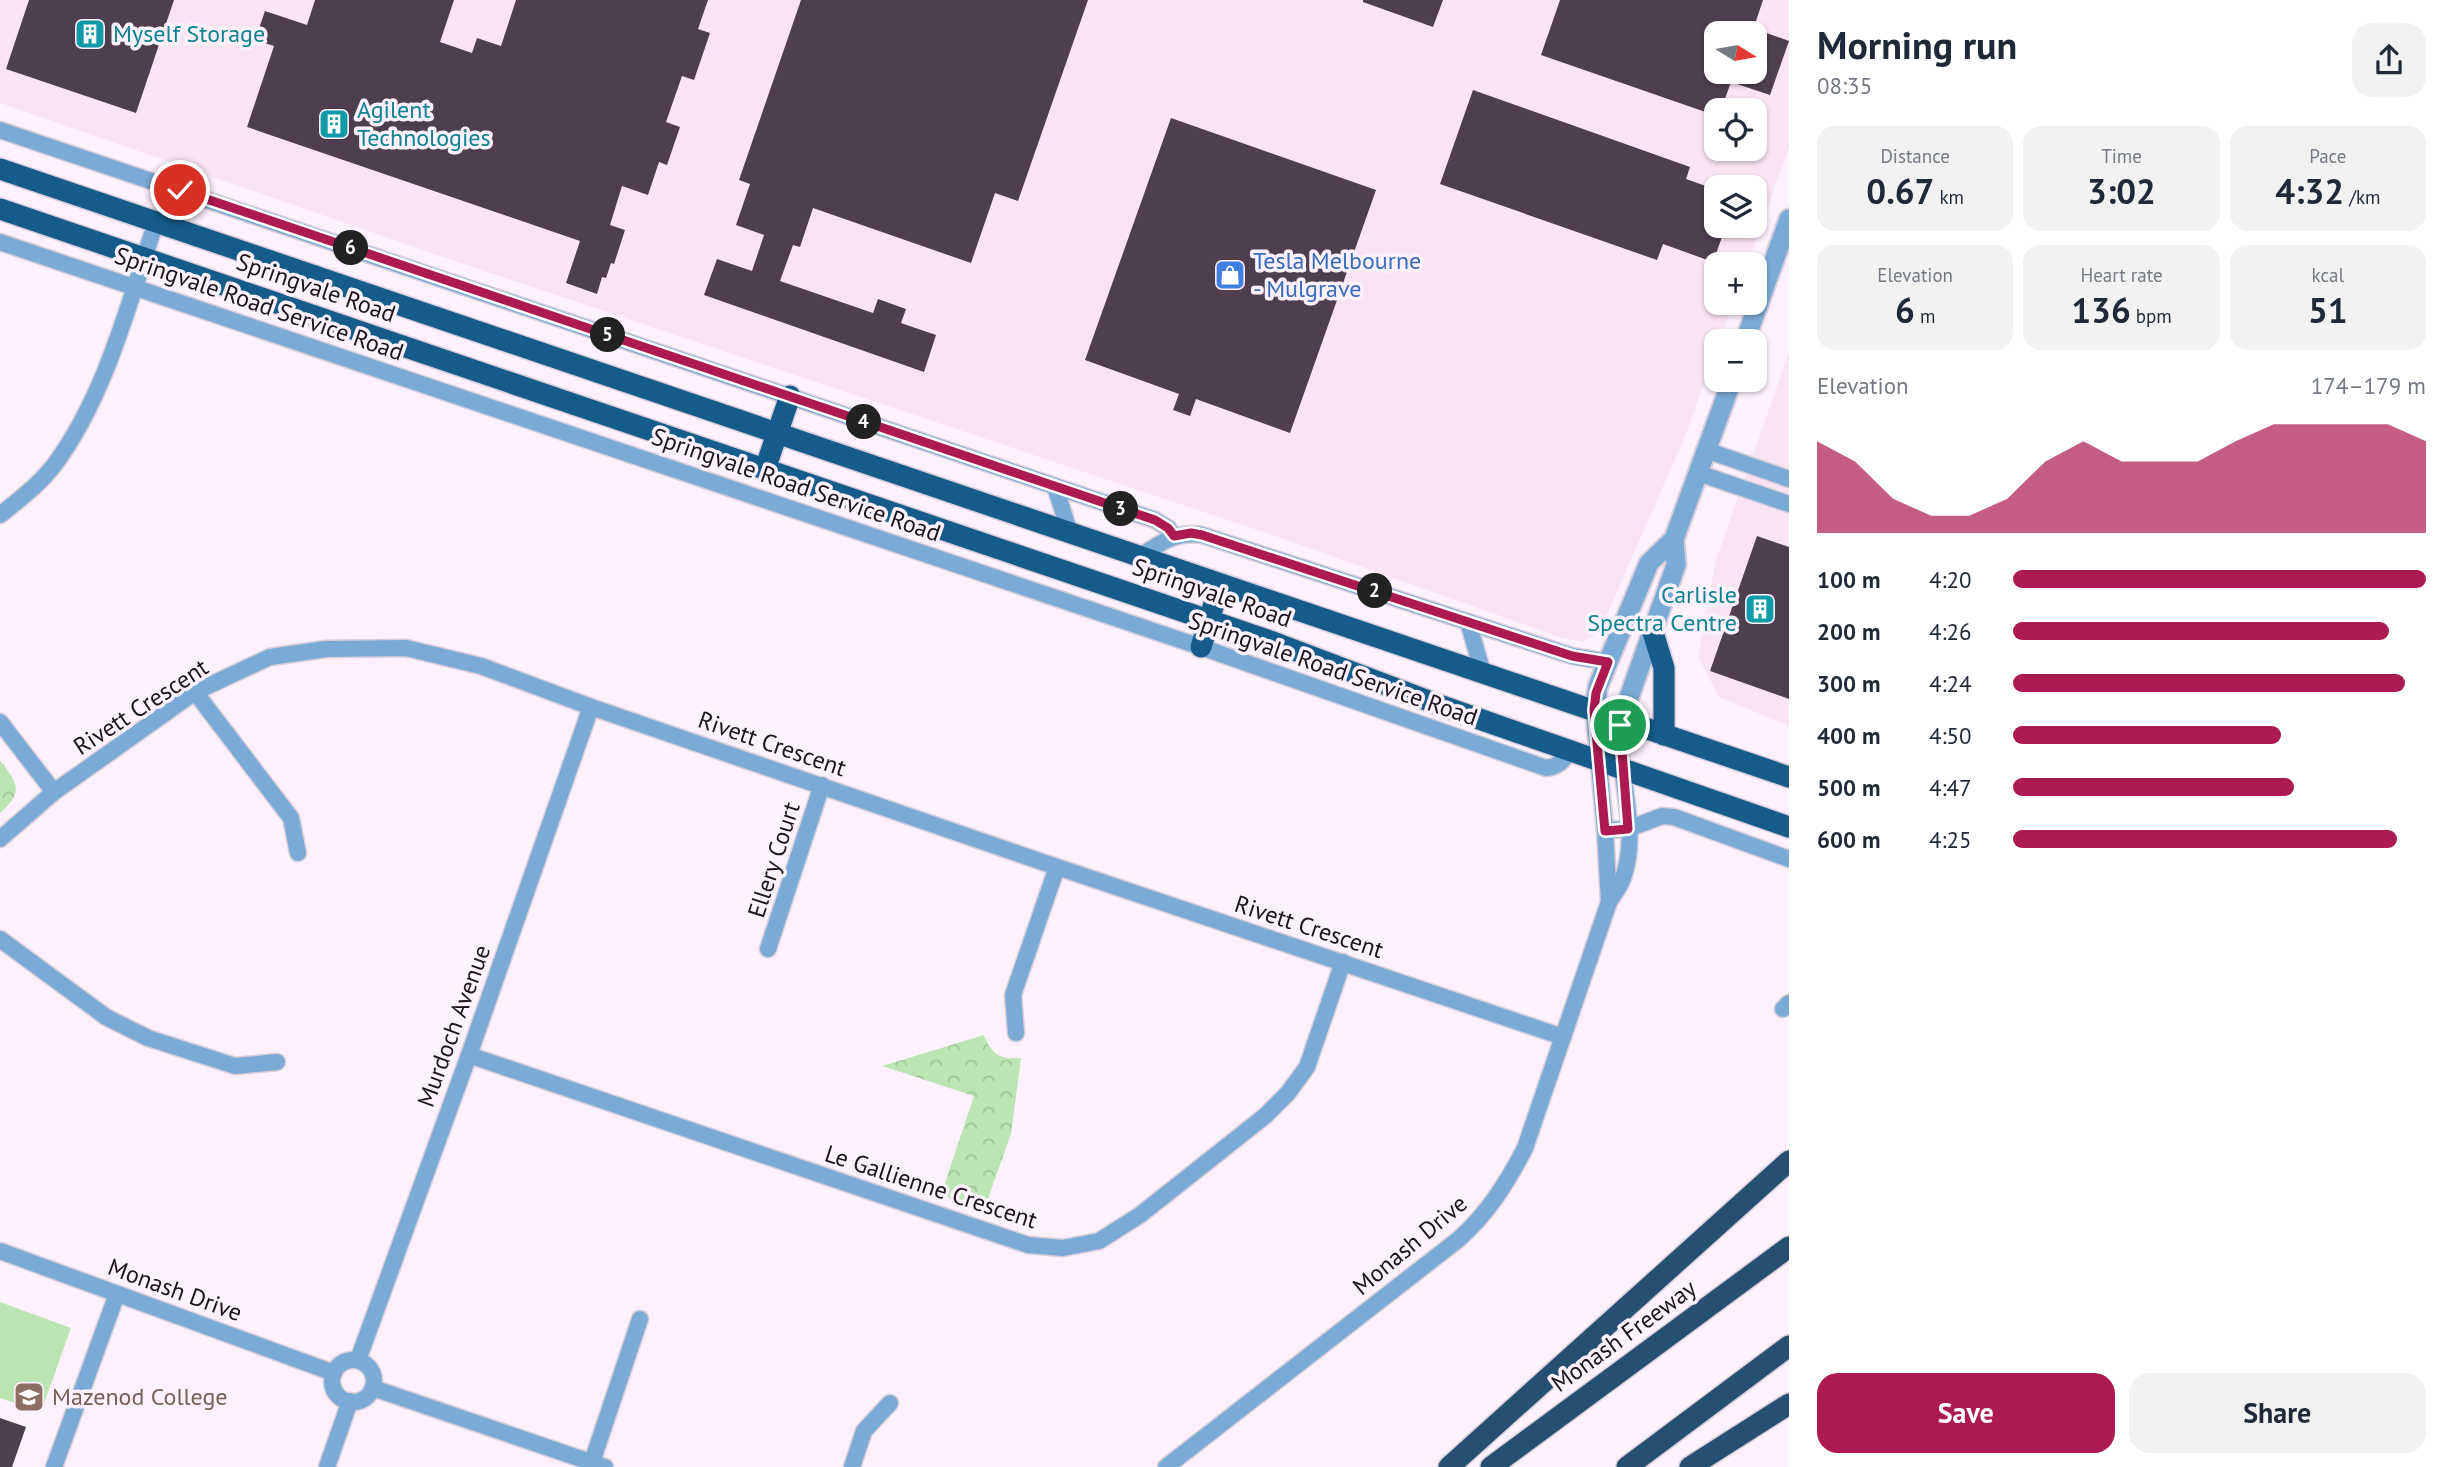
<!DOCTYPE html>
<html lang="en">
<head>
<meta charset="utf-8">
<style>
	body { margin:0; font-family:"PT Sans",sans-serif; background:#f2f2f3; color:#1f2937; height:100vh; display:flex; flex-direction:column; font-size:26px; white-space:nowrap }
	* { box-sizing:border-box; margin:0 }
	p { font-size:23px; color:#747a83 }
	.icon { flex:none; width:38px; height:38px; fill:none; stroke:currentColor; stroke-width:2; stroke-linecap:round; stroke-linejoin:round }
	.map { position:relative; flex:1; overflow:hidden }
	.drawer { display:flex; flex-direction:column; background:#fff; width:665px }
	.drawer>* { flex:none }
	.needle { width:46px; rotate:101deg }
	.tools { position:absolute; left:1704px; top:21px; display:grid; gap:14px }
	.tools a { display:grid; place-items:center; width:63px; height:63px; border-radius:14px; background:#fff; box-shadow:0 2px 5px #0004; font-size:35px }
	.pin { position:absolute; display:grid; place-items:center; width:60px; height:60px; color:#fff; margin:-30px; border:4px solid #fff; border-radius:50%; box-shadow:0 2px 7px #0007 }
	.km { position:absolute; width:35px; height:35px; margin:-18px; border-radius:50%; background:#222; color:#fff; font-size:19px; line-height:35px; text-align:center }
	.round { display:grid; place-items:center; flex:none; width:74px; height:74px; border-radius:21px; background:#f2f2f3 }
	.headline { display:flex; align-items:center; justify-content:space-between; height:119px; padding:0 28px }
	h1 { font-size:38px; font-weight:700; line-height:52px }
	.metrics { display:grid; grid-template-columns:repeat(3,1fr); gap:10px; height:119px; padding:7px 28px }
	.metrics div { display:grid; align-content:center; border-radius:18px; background:#f2f2f3; text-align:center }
	.metrics b { font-size:35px; font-weight:700 }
	.metrics small { font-size:19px; font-weight:400 }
	.metrics p { font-size:19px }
	.chart { height:196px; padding:14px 28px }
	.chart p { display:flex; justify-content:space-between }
	.chart svg { width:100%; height:126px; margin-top:7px; fill:#ac1a51; opacity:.7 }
	.action { display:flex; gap:14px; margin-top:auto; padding:14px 28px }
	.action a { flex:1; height:80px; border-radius:21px; background:#ac1a51; color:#fff; font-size:28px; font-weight:700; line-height:80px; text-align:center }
	.action a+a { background:#f2f2f3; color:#1f2937 }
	ul { padding:0 28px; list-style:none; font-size:23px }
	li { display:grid; grid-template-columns:112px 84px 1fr; align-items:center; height:52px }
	li i { height:18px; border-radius:9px; background:#ac1a51 }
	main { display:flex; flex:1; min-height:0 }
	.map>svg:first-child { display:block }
</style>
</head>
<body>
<main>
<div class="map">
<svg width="1789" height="1467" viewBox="0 0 1789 1467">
	<defs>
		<pattern id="park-crowns" width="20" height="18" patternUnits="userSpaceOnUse" patternTransform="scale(1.75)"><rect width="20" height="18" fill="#bbe6b3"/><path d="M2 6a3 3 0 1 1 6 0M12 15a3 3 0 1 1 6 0" fill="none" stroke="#a0c499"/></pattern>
	</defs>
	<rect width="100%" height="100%" fill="#fef1fe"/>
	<!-- commercial -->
	<g fill="#fae4f3" fill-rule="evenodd">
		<path d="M0,0H1789V147L1747,264H1717V303H1733L1719,341H1717V347L1686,434L1599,633L1583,642L1559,637L1281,538L434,254L0,103ZM1717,33H1755V72H1717ZM1717,110H1755V149H1717ZM1717,187H1755V226H1717Z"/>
		<polygon points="1789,352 1789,726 1719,697 1698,657 1715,563"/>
	</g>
	<!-- park -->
	<g fill="url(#park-crowns)">
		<path d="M0,760C17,783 25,791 0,813Z"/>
		<path d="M984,1035C991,1054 1001,1060 1021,1058L1011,1134L984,1210L941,1195L974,1096L882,1066Z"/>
	</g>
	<!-- garden -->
	<polygon fill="#bbe6b3" points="0,1302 71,1328 41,1412 0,1398"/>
	<!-- building -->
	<g fill="#4f3e50">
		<polygon points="29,0 174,0 136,113 6,69"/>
		<polygon points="315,0 454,0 440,42 472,53 477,38 501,46 516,0 708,0 698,29 710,33 694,80 682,76 666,122 680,127 667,165 659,162 648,195 622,186 610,225 625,230 614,264 611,263 606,278 602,277 597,294 566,283 580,241 247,127 274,46 255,40 265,11 307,25"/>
		<polygon points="801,0 1088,0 1018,201 995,193 971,263 813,208 800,247 793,245 780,281 873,313 878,299 906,309 901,323 936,335 924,372 704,295 717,259 752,271 764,235 736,225 750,184 739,180"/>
		<polygon points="1363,0 1443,0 1433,27 1363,2"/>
		<polygon points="1560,0 1763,0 1752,33 1717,33 1717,72 1755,72 1755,29 1789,41 1770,95 1731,82 1721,110 1717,110 1717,116 1541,55"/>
		<polygon points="1473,90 1690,167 1686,179 1717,190 1717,226 1726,226 1713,262 1663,244 1657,260 1440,184"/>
		<polygon points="1171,118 1376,190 1290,433 1196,399 1190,416 1173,410 1179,394 1085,360"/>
		<polygon points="1757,536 1789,547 1789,699 1710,671"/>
		<polygon points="0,1418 26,1427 12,1467 0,1467"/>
	</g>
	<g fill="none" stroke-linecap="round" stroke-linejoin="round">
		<!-- minor casing -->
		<g stroke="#daceda" stroke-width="19">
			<g id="minor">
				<polyline points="0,130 1155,520 1168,528 1174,536"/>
				<path d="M0,242L1201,647L1546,768C1558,767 1564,761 1569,751"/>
				<polyline points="1706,450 1789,479"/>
				<polyline points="1698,473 1789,504"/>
				<polyline points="1055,487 1070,533"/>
				<path d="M0,515C19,500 40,484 55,464C106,395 129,302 156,222"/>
				<path d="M1139,557C1160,543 1176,531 1202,535L1572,656L1608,662"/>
				<polyline points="1468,622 1483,673"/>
				<polyline points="195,692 291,818 298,853"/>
				<polyline points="1594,711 1605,830 1609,902"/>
				<polyline points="0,722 54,792"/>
				<polyline points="1605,830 1628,829 1662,816 1674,817 1789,859"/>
				<polyline points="0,839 54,792 195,692 270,657 326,649 406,648 481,666 591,707 1057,867 1563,1037"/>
				<polyline points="0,939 106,1017 148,1038 235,1066 277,1062"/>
				<polyline points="768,949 822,785"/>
				<polyline points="1783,1009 1789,1003"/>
				<polyline points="1016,1033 1013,995 1057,867"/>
				<polyline points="469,1055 1028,1245 1063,1248 1099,1241 1140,1215 1265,1116 1288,1093 1307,1067 1343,962"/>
				<polyline points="0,1251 334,1373"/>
				<polyline points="358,1360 469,1055 591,707"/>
				<circle cx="353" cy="1381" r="21"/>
				<polyline points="373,1388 605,1467"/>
				<polyline points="592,1462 640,1319"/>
				<polyline points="54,1467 117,1294"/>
				<polyline points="327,1467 350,1401"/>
				<polyline points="852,1467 864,1431 890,1403"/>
				<path d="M1166,1467L1459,1239C1488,1213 1507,1183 1525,1148L1609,902C1614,894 1620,887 1623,878C1641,828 1615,772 1621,720"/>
			</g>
		</g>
		<!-- tertiary casing -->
		<g stroke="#daceda" stroke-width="23">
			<g id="tertiary">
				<polyline points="1745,341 1789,219"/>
				<polyline points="1594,711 1598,686 1649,563 1674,539"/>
				<polyline points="1621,720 1676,565 1674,539 1732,380"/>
			</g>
		</g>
		<!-- trunk casing -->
		<g stroke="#daceda" stroke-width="24">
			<g id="trunk">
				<polyline points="0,169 1789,777"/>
				<polyline points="0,209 1273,642 1442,706 1789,827"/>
				<polyline points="765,469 790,396"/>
				<polyline points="1652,629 1664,668 1664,735"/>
				<polyline points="1201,647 1220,584"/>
			</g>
		</g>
		<!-- motorway casing -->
		<g stroke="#daceda" stroke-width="24">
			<g id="motorway">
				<polyline points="1449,1467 1789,1161"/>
				<polyline points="1491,1467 1789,1247"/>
				<polyline points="1627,1467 1789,1346"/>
				<polyline points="1690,1467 1789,1404"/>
			</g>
		</g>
		<!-- minor -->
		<use href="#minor" stroke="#79abd6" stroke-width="16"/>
		<!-- tertiary -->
		<use href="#tertiary" stroke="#79abd6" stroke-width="19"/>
		<!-- trunk -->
		<use href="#trunk" stroke="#155c8b" stroke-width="21"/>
		<!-- motorway -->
		<use href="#motorway" stroke="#265071" stroke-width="21"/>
	</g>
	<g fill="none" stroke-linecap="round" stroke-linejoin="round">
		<!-- route casing -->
		<g stroke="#fff" stroke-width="14">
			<polyline id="route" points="180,190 1155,520 1168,528 1174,536 1191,533 1202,535 1572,656 1608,662 1596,693 1594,710 1605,831 1628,829 1620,725"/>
		</g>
		<!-- route -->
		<use href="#route" stroke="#ac1a51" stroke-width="9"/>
	</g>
	<!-- icons -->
	<defs>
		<g id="building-square" transform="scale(1.575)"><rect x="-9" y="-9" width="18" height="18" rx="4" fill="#0f9aa8" stroke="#fef1fe"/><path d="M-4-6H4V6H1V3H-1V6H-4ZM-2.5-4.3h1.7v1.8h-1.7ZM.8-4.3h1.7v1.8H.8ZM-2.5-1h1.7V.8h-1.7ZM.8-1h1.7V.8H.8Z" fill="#fff"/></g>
		<g id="shop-square" transform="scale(1.575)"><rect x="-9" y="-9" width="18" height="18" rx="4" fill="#3f7fe0" stroke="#fef1fe"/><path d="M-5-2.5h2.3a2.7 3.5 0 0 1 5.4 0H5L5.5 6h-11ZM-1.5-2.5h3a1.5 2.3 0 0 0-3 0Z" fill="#fff"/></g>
		<g id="school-square" transform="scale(1.575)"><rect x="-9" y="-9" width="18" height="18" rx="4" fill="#8d6e63" stroke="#fef1fe"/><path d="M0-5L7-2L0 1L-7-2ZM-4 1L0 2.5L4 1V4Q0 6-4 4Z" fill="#fff"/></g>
	</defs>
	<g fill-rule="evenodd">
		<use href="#building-square" x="90" y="34"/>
		<use href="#building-square" x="334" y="124"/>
		<use href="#shop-square" x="1230" y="275"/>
		<use href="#building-square" x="1760" y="609"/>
		<use href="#school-square" x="29" y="1397"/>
	</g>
	<g text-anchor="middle" stroke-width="7" stroke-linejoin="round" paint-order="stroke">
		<!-- culture labels -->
		<g font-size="24" fill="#0d838f" stroke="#fef1fe" text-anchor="start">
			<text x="113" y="42">Myself Storage</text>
			<text x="357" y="118">Agilent<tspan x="357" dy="28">Technologies</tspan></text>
			<text x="1737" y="603" text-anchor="end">Carlisle<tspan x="1737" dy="28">Spectra Centre</tspan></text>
		</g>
		<!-- shop labels -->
		<g font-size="24" fill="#366cbe" stroke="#fef1fe" text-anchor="start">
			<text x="1253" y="269">Tesla Melbourne<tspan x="1253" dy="28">- Mulgrave</tspan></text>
		</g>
		<!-- street labels -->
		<g font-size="24" fill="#1b141c" stroke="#fef1fe">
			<text transform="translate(316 288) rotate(19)" y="8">Springvale Road</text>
			<text transform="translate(259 304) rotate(19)" y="8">Springvale Road Service Road</text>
			<text transform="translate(796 485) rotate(19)" y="8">Springvale Road Service Road</text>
			<text transform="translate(1212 593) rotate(19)" y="8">Springvale Road</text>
			<text transform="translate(1333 669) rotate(19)" y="8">Springvale Road Service Road</text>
			<text transform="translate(141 707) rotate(-33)" y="8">Rivett Crescent</text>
			<text transform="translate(772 744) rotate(19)" y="8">Rivett Crescent</text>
			<text transform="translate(774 860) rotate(-72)" y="8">Ellery Court</text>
			<text transform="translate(1309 927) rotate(18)" y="8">Rivett Crescent</text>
			<text transform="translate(454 1026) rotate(-70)" y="8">Murdoch Avenue</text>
			<text transform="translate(931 1187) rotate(18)" y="8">Le Gallienne Crescent</text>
			<text transform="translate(1410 1245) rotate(-40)" y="8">Monash Drive</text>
			<text transform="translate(175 1290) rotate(20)" y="8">Monash Drive</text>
			<text transform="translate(1624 1336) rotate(-36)" y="8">Monash Freeway</text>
		</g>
		<!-- education labels -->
		<g font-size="24" fill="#785e54" stroke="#fef1fe" text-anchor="start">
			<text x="52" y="1405">Mazenod College</text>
		</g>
	</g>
</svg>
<div class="tools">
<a><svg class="needle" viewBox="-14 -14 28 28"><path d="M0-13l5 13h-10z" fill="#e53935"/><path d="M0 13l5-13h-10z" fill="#747a83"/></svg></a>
<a><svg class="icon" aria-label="locate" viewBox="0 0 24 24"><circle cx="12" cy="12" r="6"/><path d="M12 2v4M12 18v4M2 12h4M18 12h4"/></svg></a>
<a><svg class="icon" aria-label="layers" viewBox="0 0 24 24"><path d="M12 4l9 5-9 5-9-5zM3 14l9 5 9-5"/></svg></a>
<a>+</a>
<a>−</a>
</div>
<div class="pin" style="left:1620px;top:725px;background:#1e9e55"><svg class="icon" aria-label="arrive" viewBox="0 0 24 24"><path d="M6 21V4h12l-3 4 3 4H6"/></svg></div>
<div class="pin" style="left:180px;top:190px;background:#d93025"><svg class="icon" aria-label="check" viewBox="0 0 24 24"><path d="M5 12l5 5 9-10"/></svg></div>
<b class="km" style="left:1375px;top:591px">2</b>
<b class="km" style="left:1121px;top:509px">3</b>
<b class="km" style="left:864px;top:422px">4</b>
<b class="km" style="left:608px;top:335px">5</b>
<b class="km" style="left:351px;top:248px">6</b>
</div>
<section class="drawer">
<div class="headline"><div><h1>Morning run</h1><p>08:35</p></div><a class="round"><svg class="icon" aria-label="share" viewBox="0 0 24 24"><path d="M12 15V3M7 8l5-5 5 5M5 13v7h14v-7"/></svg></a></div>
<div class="metrics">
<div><p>Distance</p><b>0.67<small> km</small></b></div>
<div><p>Time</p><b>3:02</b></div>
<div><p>Pace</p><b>4:32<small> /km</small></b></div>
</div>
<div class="metrics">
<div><p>Elevation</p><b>6<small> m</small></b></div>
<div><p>Heart rate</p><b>136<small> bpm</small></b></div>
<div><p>kcal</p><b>51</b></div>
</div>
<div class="chart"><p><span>Elevation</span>174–179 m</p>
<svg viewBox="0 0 160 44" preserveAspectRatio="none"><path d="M0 44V12L10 19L20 32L30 38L40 38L50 32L60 19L70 12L80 19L90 19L100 19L110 12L120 6L130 6L140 6L150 6L160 12V44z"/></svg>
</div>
<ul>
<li><b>100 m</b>4:20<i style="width:100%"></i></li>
<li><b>200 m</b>4:26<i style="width:91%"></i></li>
<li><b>300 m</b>4:24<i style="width:95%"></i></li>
<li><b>400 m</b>4:50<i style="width:65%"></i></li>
<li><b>500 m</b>4:47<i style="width:68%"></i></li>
<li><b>600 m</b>4:25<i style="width:93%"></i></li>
</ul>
<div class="action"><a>Save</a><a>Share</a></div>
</section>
</main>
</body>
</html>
